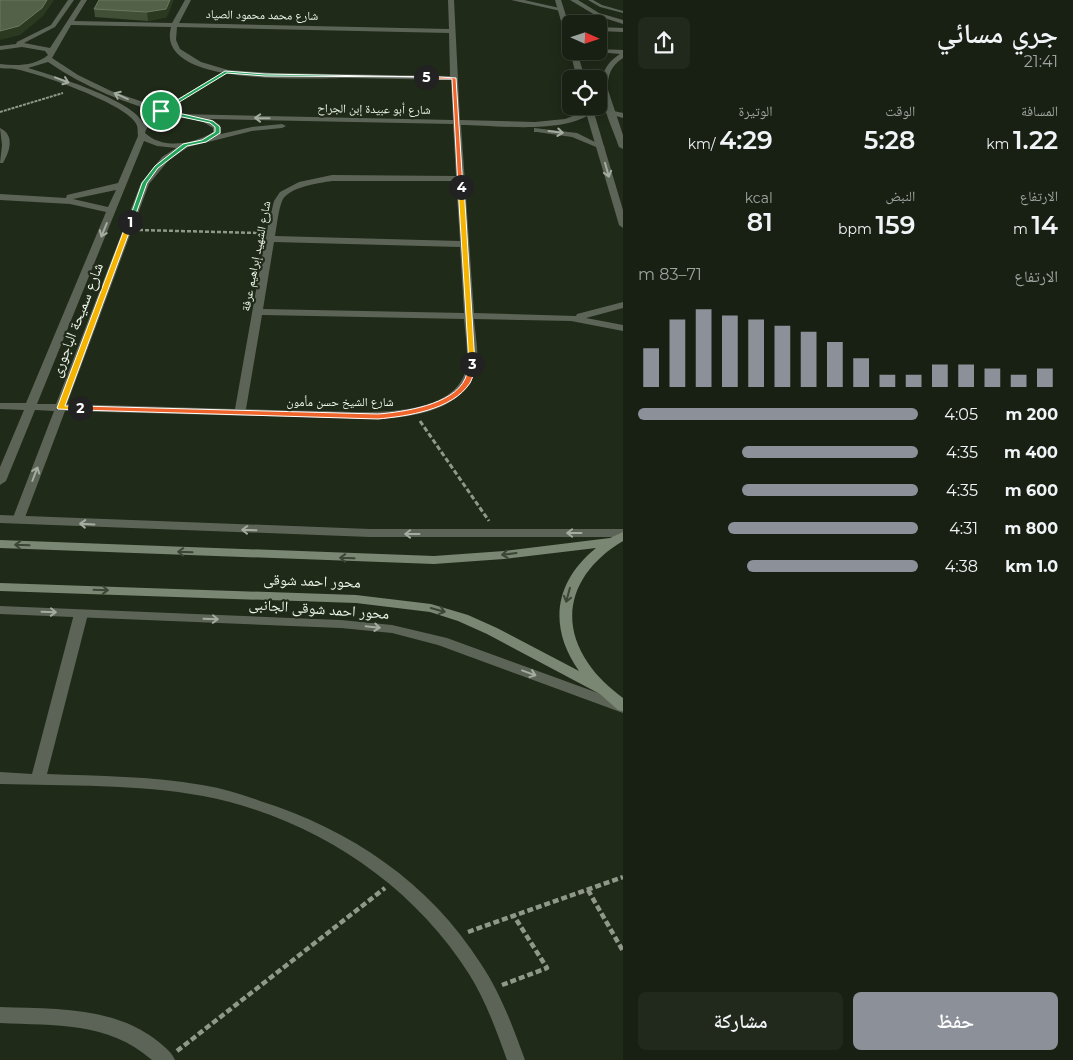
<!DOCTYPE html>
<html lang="ar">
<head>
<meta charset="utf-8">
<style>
	body { margin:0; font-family:Montserrat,"Noto Naskh Arabic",sans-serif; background:#21281c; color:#f1f3f6; direction:rtl; height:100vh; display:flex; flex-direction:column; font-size:19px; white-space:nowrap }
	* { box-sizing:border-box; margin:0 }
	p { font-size:16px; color:#9fa3a0 }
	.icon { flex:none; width:28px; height:28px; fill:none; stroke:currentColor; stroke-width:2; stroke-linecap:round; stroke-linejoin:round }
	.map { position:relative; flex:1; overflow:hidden; direction:ltr }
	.drawer { display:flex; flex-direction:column; background:#182013; width:450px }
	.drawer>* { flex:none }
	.needle { width:32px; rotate:93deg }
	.buttons { position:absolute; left:562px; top:15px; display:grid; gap:10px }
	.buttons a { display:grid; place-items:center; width:45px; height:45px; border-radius:8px; background:#182013; box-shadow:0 2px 12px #0003,0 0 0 1px #363e33; font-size:25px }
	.pin { position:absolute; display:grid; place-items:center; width:42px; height:42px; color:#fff; margin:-21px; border:2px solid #fff; border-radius:50%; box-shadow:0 1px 5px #0007 }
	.km { position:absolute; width:25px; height:25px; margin:-12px; border-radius:50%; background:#222; color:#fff; font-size:14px; line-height:25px; text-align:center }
	.round { display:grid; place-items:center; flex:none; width:52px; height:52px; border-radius:8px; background:#21281c }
	.head { display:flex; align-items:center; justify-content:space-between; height:85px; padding:0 15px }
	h1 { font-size:28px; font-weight:600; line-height:38px }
	.stats { display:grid; grid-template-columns:repeat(3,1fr); gap:8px; height:85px; padding:5px 15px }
	.stats div { display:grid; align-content:center }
	.stats b { font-size:25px; font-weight:600 }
	.stats small { font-size:14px; font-weight:400 }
	.stats p { font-size:14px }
	.chart { height:140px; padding:10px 15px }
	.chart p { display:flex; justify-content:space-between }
	.chart svg { width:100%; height:90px; margin-top:5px; stroke:#8c9099; stroke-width:6 }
	.button { display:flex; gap:10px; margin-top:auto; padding:10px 15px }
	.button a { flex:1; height:58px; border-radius:8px; background:#8c9099; color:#fff; font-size:20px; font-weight:600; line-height:58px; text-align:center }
	.button a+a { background:#21281c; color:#f1f3f6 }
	ul { padding:0 15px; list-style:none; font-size:16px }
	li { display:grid; grid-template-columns:80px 60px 1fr; align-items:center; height:38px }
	li i { height:12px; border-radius:6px; background:#8c9099 }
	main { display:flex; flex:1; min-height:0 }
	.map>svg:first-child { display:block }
</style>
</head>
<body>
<main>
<section class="drawer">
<div class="head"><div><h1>جري مسائي</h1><p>21:41</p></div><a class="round"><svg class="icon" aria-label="share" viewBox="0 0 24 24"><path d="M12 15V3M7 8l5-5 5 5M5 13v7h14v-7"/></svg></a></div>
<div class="stats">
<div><p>المسافة</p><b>1.22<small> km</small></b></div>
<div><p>الوقت</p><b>5:28</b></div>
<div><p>الوتيرة</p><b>4:29<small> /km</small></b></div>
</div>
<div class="stats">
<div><p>الارتفاع</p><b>14<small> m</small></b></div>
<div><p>النبض</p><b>159<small> bpm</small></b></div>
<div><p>kcal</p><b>81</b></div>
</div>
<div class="chart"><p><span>الارتفاع</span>71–83 m</p>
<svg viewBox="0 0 160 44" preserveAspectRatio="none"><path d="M5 44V25M15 44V11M25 44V6M35 44V9M45 44V11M55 44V14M65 44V17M75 44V22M85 44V30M95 44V38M105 44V38M115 44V33M125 44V33M135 44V35M145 44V38M155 44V35"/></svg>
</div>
<ul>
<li><b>200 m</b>4:05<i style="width:100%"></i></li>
<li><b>400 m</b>4:35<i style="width:63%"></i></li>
<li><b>600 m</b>4:35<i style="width:63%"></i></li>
<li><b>800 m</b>4:31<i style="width:68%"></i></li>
<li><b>1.0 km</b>4:38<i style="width:61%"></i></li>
</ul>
<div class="button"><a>حفظ</a><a>مشاركة</a></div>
</section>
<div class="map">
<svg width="623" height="1060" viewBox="0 0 623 1060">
	<rect width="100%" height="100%" fill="#202a19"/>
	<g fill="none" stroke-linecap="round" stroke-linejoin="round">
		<!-- path-far3 -->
		<g stroke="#90988a" stroke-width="2" stroke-dasharray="3 1" stroke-linecap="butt">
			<polyline points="173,103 215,78"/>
			<polyline points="0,112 63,93"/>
		</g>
		<!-- path-far2 -->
		<polyline stroke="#90988a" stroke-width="2.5" stroke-dasharray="4 2" stroke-linecap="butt" points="139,230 258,233"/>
		<!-- path-far1 -->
		<polyline stroke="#90988a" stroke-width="3" stroke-dasharray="5 2.5" stroke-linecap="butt" points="420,421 489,521"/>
		<!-- path -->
		<g stroke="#90988a" stroke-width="4.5" stroke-dasharray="6 3" stroke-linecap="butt">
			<polyline points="588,890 623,951"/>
			<polyline points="468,932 623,877"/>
			<polyline points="502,985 547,968 514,916"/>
			<polyline points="177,1051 385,888"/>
		</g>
		<!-- service -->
		<polygon fill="#5c6457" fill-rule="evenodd" points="588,0 593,0 602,5 623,11 623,13 600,7"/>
		<!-- minor -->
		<g fill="#5c6457" fill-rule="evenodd">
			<path d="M68,0H74L55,27L24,43L50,48L81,0H87L74,21L172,23L185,0H191L179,23L449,29L448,0H454L460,120L535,122L565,119L589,110L593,112C564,135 496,125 461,125L474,313L576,316L577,314L623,302V308L586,318L623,325V331L571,321L474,319C475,332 480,359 476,370C464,410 414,417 378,419L65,411L24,520L22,523H14L12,520L54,411L35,410L6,481L0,485V467L24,410L0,409V403H26L106,212L70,204L0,200V194L66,198L67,195L118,183L138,136C137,131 139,127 135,122C123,103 38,73 15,69C10,68 5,69 0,68V64C16,66 35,66 48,55L45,51L22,47L0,50V46L16,44L17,42L51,25ZM71,25L171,27C154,88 314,78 348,78C382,79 416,79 451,80L453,120L178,114L111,91L78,75L52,58ZM177,27L449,33L450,76L272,73L228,70L201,62L180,49L176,40ZM48,62C84,87 126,104 169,115L155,117L143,123C133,100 52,75 28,68ZM183,118L200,120L213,128V132C194,144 163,150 145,133C149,118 170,119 183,118ZM210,119L453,124L456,176L332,175L299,182L280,192L274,201L266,234L235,409L67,404L149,184L168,161L188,147L252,131L282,128L286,126L282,124L252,127L221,134L220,125ZM144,141L157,146L176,148L162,157L141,183L56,404H37ZM332,181H456L460,241L275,236C277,225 278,212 282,201C288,187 319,183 332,181ZM116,190L108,207L73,199ZM274,242L460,247L464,313L263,309ZM262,315L464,319C465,331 469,358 466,369C454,420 362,412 323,411C297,411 272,410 246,409Z"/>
			<polygon points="511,0 524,0 564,9 561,11"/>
			<polygon points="609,110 623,113 623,118 609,114"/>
			<path d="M0,128C15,135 10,151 3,163H0L2,145Z"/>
			<polygon points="534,128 577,133 605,147 601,149 572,137 537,132 534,132"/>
			<path d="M81,610L86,611L88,614L47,774C98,776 151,776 202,785C222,788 241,794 260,801C350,829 430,883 481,964C501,994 513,1027 525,1060H507C496,1030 486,1001 469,974C410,881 311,817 203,796C137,784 67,786 0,784V772L32,774L74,614L76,611Z"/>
			<path d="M0,1007C54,1009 116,1006 160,1043C166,1048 172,1053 175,1060H152C107,1021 56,1026 0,1023Z"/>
		</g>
		<!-- tertiary -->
		<g fill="#5c6457" fill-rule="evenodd">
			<polygon points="555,0 561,0 571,31 571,37 569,36 563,28"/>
			<polygon points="570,0 578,0 599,13 623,20 623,24 595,15"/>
			<polygon points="599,27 623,28 623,32 599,31"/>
			<polygon points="571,49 571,51 577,51 585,79 577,79 570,51"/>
			<path d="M599,49L623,50V58C611,66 607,75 608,90L623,135V149L619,147C609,116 584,77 620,54L597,52Z"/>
			<polygon points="584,106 592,106 623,210 623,228 619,225"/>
			<polygon points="0,515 370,529 623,529 623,537 370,537 0,523"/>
			<polygon points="0,606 341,620 392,625 447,638 623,702 623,713 438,645 392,633 341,628 0,614"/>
		</g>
		<!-- secondary -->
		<path fill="#7a8772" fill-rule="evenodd" d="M623,532V541C577,568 555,615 588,663C597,677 610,688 623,698V711L618,710L600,694L487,634L458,621L430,612L356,603L0,591V583L356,595L431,604L468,615L497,628L579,671C548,627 554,582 596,548L504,559L434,564L0,548V540L434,556L504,551L610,538Z"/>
	</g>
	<!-- wall -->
	<polygon fill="#404f35" points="99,0 167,17 148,21 95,17 94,9"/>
	<!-- shaded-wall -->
	<g fill="#2b3921">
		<polygon points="47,0 54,0 43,16 20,35 0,40 0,31"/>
		<polygon points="170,0 174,0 167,17 148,21 147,12"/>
	</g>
	<!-- building -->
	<g fill="#536148" stroke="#6b7861">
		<polygon points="0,0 47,0 42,8 19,26 0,31"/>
		<polygon points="99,0 170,0 166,9 147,12 94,9"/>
	</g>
	<!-- one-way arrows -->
	<defs><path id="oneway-shaft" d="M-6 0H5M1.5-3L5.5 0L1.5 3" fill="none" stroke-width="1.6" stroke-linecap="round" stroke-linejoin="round" transform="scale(1.25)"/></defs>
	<g stroke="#a4aca0">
		<use href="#oneway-shaft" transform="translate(62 80) rotate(21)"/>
		<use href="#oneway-shaft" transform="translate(121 96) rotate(-156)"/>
		<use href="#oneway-shaft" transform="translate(262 118) rotate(-179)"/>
		<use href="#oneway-shaft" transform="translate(556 132) rotate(7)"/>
		<use href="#oneway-shaft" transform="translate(607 170) rotate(74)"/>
		<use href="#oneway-shaft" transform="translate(104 230) rotate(112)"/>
		<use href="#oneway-shaft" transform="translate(35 474) rotate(-69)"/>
		<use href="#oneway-shaft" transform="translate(87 524) rotate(-177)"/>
		<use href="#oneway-shaft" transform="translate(249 530) rotate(-178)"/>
		<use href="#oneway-shaft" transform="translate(574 533) rotate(-180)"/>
		<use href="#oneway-shaft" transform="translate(412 534) rotate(-180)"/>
		<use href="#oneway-shaft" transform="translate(49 612) rotate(2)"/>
		<use href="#oneway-shaft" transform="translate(211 619) rotate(2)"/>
		<use href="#oneway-shaft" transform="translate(373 627) rotate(6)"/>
		<use href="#oneway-shaft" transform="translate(529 673) rotate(20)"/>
	</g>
	<g stroke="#3b4634">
		<use href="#oneway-shaft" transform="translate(22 545) rotate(-178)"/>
		<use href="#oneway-shaft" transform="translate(185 552) rotate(-178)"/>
		<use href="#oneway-shaft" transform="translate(509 554) rotate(173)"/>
		<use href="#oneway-shaft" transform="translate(347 558) rotate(-178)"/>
		<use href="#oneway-shaft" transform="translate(101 590) rotate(2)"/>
		<use href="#oneway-shaft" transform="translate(568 595) rotate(105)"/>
		<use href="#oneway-shaft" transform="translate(438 610) rotate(16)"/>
	</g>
	<!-- split-1 -->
	<polygon fill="#22a559" stroke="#fff" points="161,109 213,121 220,127 220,133 206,142 187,146 158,168 147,183 133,222 128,223 142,183 155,166 183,144 202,140 215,132 215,127 210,123 159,112"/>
	<!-- split-2 -->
	<polygon fill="#f5b400" stroke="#fff" points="130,220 133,222 65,406 80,406 84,408 80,410 58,409 57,408 127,222"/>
	<!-- split-3 -->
	<path fill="#f0652b" stroke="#fff" d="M472,362L475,364C474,370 473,378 470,383C452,410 408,416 378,419L80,410L77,408L80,406L378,414C403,412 453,405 465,379C467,375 467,369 469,364Z"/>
	<!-- split-4 -->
	<polygon fill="#f5b400" stroke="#fff" points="461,185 464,187 475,364 472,366 469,364 458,187"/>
	<!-- split-5 -->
	<polygon fill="#f0652b" stroke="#fff" points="424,76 456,78 463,188 458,187 452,79 426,79"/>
	<!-- split-6 -->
	<polygon fill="#22a559" stroke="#fff" points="225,71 265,74 428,77 265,76 227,73 163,112 159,111"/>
	<g text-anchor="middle" stroke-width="4.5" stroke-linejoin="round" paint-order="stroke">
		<!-- far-street labels -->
		<g font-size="12" fill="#edf4e9" stroke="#202a19">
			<text transform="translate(262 15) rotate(1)" y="4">شارع محمد محمود الصياد</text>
			<text transform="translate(374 109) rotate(1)" y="4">شارع أبو عبيدة إبن الجراح</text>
			<text transform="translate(256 256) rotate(-79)" y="4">شارع الشهيد إبراهيم عرفة</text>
			<text x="340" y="406">شارع الشيخ حسن مأمون</text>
		</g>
		<!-- street labels -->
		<g font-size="15" fill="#edf4e9" stroke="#202a19">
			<text transform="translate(77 320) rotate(-69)" y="5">شارع سميحة الباجورى</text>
			<text transform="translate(312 581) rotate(2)" y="5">محور احمد شوقى</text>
			<text transform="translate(319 609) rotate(4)" y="5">محور احمد شوقى الجانبى</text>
		</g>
	</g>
</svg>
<div class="buttons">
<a><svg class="needle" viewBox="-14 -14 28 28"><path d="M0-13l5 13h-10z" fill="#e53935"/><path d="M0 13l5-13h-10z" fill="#9fa3a0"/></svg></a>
<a><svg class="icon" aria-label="locate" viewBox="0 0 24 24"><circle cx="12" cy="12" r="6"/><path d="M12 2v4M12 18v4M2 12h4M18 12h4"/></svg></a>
</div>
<div class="pin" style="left:161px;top:111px;background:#1e9e55"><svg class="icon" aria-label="arrive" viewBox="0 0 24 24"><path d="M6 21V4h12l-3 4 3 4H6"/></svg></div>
<b class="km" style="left:130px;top:222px">1</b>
<b class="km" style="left:80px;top:408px">2</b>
<b class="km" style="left:472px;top:364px">3</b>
<b class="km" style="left:461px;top:187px">4</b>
<b class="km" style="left:426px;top:77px">5</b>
</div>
</main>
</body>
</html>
